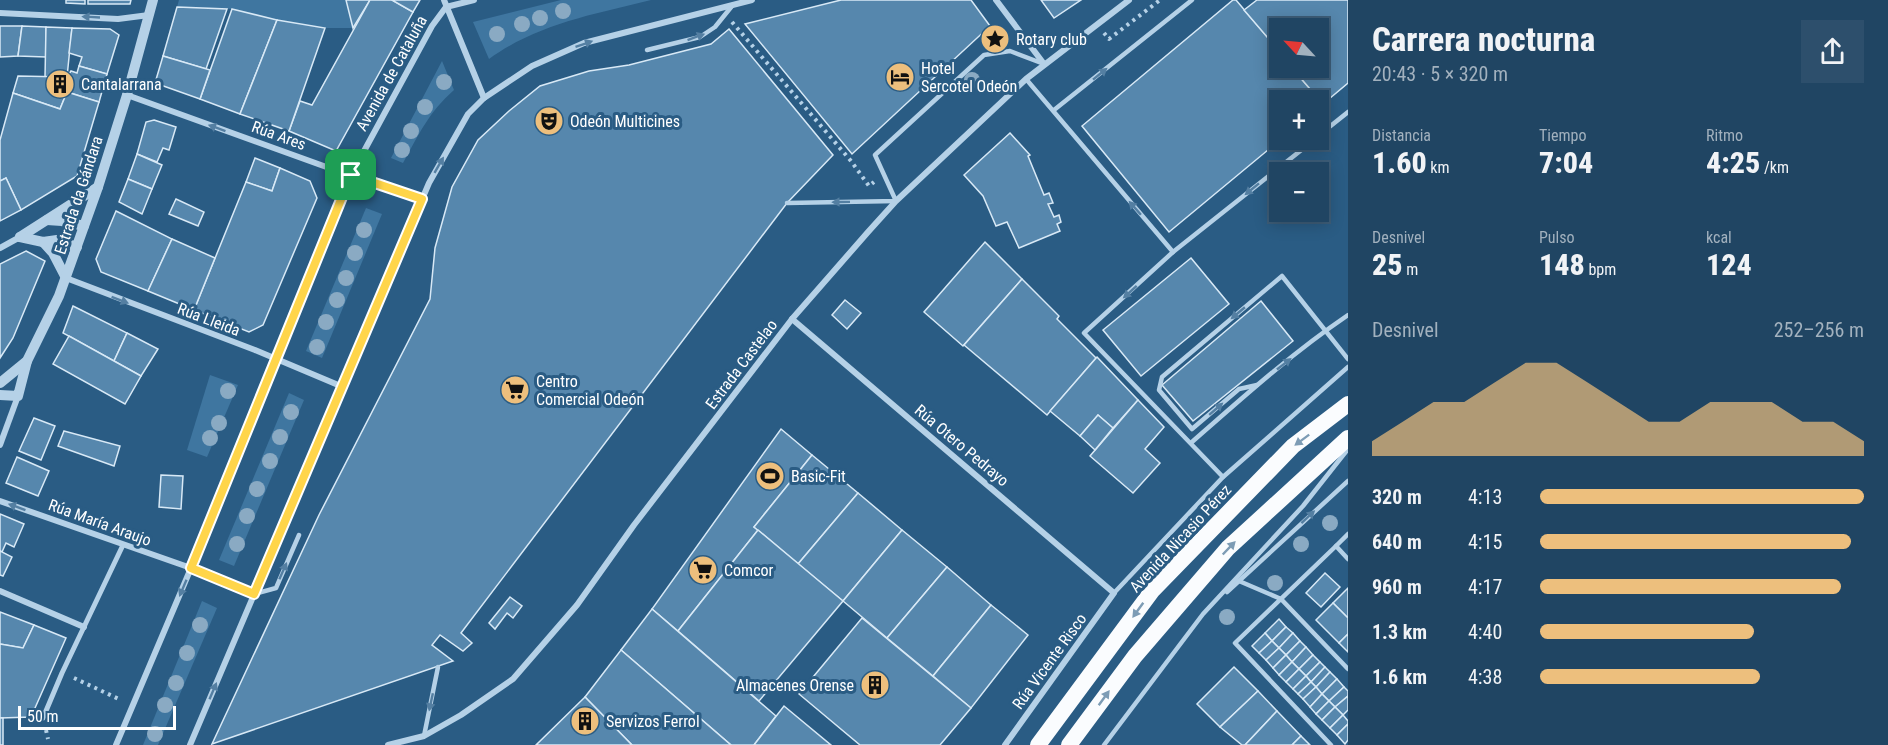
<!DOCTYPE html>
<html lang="es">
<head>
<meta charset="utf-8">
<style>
	body { margin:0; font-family:"Roboto Condensed",sans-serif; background:#2d4f6c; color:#f1f3f6; height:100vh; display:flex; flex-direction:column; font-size:22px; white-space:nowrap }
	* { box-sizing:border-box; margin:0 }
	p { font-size:20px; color:#a2b1be }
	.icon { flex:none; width:33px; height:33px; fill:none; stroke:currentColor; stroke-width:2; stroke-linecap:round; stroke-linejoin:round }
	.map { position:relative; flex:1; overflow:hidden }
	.sheet { display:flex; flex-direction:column; background:#204563; width:540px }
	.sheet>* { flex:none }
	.needle { width:39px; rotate:296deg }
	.fabs { position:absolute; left:1269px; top:18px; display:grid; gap:12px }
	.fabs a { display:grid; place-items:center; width:60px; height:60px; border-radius:0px; background:#204563; box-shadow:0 3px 15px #0003,0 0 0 2px #3d5d78; font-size:30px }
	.scale { position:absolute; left:18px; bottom:15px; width:158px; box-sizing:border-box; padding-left:6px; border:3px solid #fff; border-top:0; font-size:16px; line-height:21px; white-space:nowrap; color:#fff; -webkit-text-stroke:4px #2a5c84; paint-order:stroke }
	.pin { position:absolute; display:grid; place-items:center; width:51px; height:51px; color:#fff; margin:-26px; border-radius:12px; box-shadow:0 3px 9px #0006 }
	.round { display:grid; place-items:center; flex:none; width:63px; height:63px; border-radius:0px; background:#2d4f6c }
	.headline { display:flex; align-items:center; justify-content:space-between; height:102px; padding:0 24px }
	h1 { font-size:33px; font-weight:800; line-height:45px }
	.figures { display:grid; grid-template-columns:repeat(3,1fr); gap:9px; height:102px; padding:6px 24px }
	.figures div { display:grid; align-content:center }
	.figures b { font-size:30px; font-weight:800 }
	.figures small { font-size:16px; font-weight:400 }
	.figures p { font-size:16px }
	.chart { height:168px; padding:12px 24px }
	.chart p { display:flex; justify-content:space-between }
	.chart svg { width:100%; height:108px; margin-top:6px; fill:#edbf7d; opacity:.7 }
	ul { padding:0 24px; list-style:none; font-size:20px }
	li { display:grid; grid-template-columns:96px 72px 1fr; align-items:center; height:45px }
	li i { height:15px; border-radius:8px; background:#edbf7d }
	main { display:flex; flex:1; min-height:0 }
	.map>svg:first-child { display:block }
</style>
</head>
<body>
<main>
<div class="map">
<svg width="1348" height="745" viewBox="0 0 1348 745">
	<rect width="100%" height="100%" fill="#2a5c84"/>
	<!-- green -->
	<g fill="#3f76a0">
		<polygon points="179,0 346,0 353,28 325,28 277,20 232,9 177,7"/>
		<path d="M561,0H651C595,14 537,24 489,59L473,22Z"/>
		<path d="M442,61L454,90C429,112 419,134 403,163L391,158Z"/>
		<polygon points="366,208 382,214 322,358 306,351"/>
		<polygon points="210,375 238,385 207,457 187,450"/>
		<polygon points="289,393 304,400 234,566 219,560"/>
		<polygon points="202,601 217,608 158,745 143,745"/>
	</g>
	<!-- building -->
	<g fill="#5687ad" stroke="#d8e9f6" stroke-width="1.5">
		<polygon points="66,0 85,0 85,4 66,3"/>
		<polygon points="88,0 131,0 130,4 88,4"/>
		<polygon points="346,0 370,0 353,28"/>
		<polygon points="370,0 392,0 413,12 336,151 289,131 300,101 312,105"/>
		<polygon points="392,0 420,0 413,12"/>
		<polygon points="841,0 971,0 990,26 852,154 745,24"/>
		<polygon points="1041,0 1081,0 1054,18"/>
		<polygon points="1233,0 1236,0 1280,52 1280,68 1292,68 1323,104 1318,108 1318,100 1280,100 1280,140 1169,232 1082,126"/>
		<polygon points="1257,0 1348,0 1348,83 1323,104 1292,68 1318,68 1318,28 1280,28 1280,52 1244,10"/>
		<polygon points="177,7 227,9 206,69 163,56"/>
		<polygon points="232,9 277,20 240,114 200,99"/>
		<polygon points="277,20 325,28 289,131 240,114"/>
		<polygon points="0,26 22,26 18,56 0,57"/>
		<polygon points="22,26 46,27 46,57 18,56"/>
		<polygon points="46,27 72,28 67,77 45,77"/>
		<polygon points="72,28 110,29 119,35 107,74 79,66 82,57 69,53"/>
		<polygon points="729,29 833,155 787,203 461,633 472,643 463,651 440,635 432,645 453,661 212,744 319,515 430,299 435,248 452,187 478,140 509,111 540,86 589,71 629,65 711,44"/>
		<polygon points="163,56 210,70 200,99 155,83"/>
		<polygon points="79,66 107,74 99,102 67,92 60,109 13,93 18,76 67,77 71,71 77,73"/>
		<polygon points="67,92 99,102 77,176 21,210 6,178 0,181 0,140 13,93 60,109"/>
		<polygon points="154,120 176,127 169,150 163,148 157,162 137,154 146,122"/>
		<polygon points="1010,133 1030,155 1028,156 1044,195 1049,193 1053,203 1048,204 1054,217 1059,215 1061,222 1057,224 1060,231 1019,248 1007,222 996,226 983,196 964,175"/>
		<polygon points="137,154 162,165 152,189 128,179"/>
		<polygon points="255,158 280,168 272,191 246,182"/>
		<polygon points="280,168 310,181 317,198 263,325 249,332 194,310 246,182 272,191"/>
		<polygon points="6,178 21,210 0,221 0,181"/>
		<polygon points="128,179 152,189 142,214 119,202"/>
		<polygon points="176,199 204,212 198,226 169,214"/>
		<polygon points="116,211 172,239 148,291 101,272 96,259"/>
		<polygon points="172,239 215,258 194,310 148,291"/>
		<polygon points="985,242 1022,279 963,346 924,312"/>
		<polygon points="26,251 45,261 13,338 0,358 0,264"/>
		<polygon points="1191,258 1229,304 1141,376 1103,330"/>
		<polygon points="1022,279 1059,316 1057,319 1096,358 1047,415 964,345"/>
		<polygon points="845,300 861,313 847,329 832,315"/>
		<polygon points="1261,301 1293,341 1193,421 1162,385"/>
		<polygon points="73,306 127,333 114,361 63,333"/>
		<polygon points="127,333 158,349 141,376 114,361"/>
		<polygon points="69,336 141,376 125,404 53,364"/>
		<polygon points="1097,357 1138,400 1113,428 1098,415 1080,436 1050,411"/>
		<polygon points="1138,400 1164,427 1145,449 1160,463 1133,493 1090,456"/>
		<polygon points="1098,415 1113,428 1095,450 1080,436"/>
		<polygon points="34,418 55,426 41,460 19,451"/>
		<polygon points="781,429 812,455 754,527 758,530 678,631 652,609"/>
		<polygon points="64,431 120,446 114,466 58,446"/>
		<polygon points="812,455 858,493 798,564 754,527"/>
		<polygon points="17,457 49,471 38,496 6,483"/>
		<polygon points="161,475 183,476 181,509 159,507"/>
		<polygon points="858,493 902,530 843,601 798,564"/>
		<polygon points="0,514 24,524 14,547 6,543 2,552 0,551"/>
		<polygon points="758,530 843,601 759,701 678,631"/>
		<polygon points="902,530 947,567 887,638 843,601"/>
		<polygon points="0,551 12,557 3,576 0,575"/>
		<polygon points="947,567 991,605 933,676 887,638"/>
		<polygon points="1325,573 1340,587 1321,607 1306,593"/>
		<polygon points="1348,588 1348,618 1333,603"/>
		<polygon points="510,597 522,606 513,618 507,613 495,629 489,623"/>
		<polygon points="1333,603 1348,618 1348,634 1339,643 1316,620"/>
		<polygon points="991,605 1028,635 971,708 933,676"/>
		<polygon points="652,609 776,716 754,745 731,745 621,650"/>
		<polygon points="0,612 34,625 23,648 0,644"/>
		<polygon points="862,618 971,708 940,745 860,745 799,694"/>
		<polygon points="1279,619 1286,627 1272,641 1265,633"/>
		<polygon points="34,625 66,638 31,717 0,718 0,644 23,648"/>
		<polygon points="1286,627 1293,633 1279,648 1272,641"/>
		<polygon points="1265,633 1272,641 1259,653 1252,646"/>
		<polygon points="1293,633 1300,641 1286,655 1279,648"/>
		<polygon points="1348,634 1348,652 1339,643"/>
		<polygon points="1272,641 1279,648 1266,660 1259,653"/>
		<polygon points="1300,641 1306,647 1292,662 1286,655"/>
		<polygon points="1306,647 1313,655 1299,669 1292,662"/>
		<polygon points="1279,648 1286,655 1273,668 1266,660"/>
		<polygon points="621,650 731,745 632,745 585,697"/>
		<polygon points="1286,655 1292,662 1279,675 1273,668"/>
		<polygon points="1313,655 1320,662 1306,676 1299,669"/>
		<polygon points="1292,662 1299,669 1286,682 1279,675"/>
		<polygon points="1320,662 1325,667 1311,682 1306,676"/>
		<polygon points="1234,667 1258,691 1220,727 1197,704"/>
		<polygon points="1325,667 1330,672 1316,687 1311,682"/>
		<polygon points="1299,669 1306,676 1293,689 1286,682"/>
		<polygon points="1330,672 1337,679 1322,694 1316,687"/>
		<polygon points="1306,676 1311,682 1298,694 1293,689"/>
		<polygon points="1337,679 1344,687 1329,701 1322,694"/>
		<polygon points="1311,682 1316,687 1303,699 1298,694"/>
		<polygon points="1316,687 1322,694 1310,707 1303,699"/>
		<polygon points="1344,687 1348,691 1348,696 1335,707 1329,701"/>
		<polygon points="1258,691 1277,711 1245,745 1242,745 1220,727"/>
		<polygon points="1322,694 1329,701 1316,714 1310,707"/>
		<polygon points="1348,696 1348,710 1343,715 1335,707"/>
		<polygon points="585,697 632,745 536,745"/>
		<polygon points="1329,701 1335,707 1322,720 1316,714"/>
		<polygon points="784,706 831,745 754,745"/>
		<polygon points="1335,707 1343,715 1330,728 1322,720"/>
		<polygon points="1277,711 1301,736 1292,745 1245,745"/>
		<polygon points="1343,715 1348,721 1348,724 1337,735 1330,728"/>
		<rect x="0" y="718" width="3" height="27"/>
		<polygon points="1348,724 1348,740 1345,744 1337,735"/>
		<polygon points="1301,736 1310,745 1292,745"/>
	</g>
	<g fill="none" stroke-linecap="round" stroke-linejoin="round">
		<!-- path -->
		<g stroke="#b5d1e7" stroke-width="4" stroke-dasharray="3 4.5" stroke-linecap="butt">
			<polyline points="732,22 851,161 869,186 874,182"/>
			<polyline points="1104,33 1109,39 1160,0"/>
			<polyline points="74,678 121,700"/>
			<polyline points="46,730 48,739"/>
		</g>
		<!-- service -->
		<g stroke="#b5d1e7" stroke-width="4.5">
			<polyline points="647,50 700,37 715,27 732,6"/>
			<polyline points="1026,79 1173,252"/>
			<polyline points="1054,110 1192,0"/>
			<polyline points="1318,136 1348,112"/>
			<polyline points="787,203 896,201 875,155 984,55 1010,51 1044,64"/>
			<polyline points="1257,385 1239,389 1192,429 1159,390 1162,377 1282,276 1348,359"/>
			<path d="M1192,442C1242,398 1292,353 1348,315"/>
			<polyline points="1223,477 1084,333 1173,252 1314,140"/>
			<polyline points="1336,546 1348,534"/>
			<polyline points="1239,581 1281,599 1348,669"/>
			<polyline points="1227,592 1348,481"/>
			<polyline points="1114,593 1223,477 1348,367"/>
			<polyline points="254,594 276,588 299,535"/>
			<polyline points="424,736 438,667"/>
			<polyline points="1104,745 1203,614 1303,506 1348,449"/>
			<polyline points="1331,745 1235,643 1336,546 1348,559"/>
		</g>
		<!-- pedestrian -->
		<polyline stroke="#b5d1e7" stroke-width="5" points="43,718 62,673 123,545"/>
		<!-- minor -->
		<g stroke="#b5d1e7" stroke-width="6">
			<polyline points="444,0 484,98"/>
			<polyline points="996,0 1044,64"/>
			<polyline points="0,13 118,19 149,15"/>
			<polyline points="127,95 332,169 422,199"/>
			<polyline points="0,248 20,237"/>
			<polyline points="66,278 255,350 343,387"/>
			<polyline points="792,319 1114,593 1005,745"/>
			<polyline points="0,445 18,396"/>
			<polyline points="0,501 191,568 254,594"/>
			<polyline points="0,591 84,627"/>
			<polyline points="116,745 191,568 351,175 432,26 446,7 474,0"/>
			<polyline points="190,745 429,183 468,114 484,98 532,66 584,43 752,0"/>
			<polyline points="388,745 424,736 461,715 513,679 577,605 634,525 792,319 868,232 896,201 1026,79 1129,0"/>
		</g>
		<!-- tertiary -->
		<g stroke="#b5d1e7" stroke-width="10">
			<polyline points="47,220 62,221 84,226"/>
			<polyline points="20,237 98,187"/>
			<polyline points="20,237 43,242 57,240 77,247"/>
			<polyline points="43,242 53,253 66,278"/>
			<polyline points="0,383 27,361 59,296 98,187 127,95 153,0"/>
			<polyline points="0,395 18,396 27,361"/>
		</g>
		<!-- trunk -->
		<g stroke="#fafcfe" stroke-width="16">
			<polyline points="1038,745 1152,591 1293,446 1348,404"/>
			<polyline points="1069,745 1135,656 1228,548 1348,438"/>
		</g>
	</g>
	<!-- trees -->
	<g fill="#8aaac3">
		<circle cx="563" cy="11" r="8"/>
		<circle cx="540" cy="18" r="8"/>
		<circle cx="522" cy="24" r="8"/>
		<circle cx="497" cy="34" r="8"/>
		<circle cx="972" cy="80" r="8"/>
		<circle cx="444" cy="82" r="8"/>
		<circle cx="425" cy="107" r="8"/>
		<circle cx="411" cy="131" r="8"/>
		<circle cx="402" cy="150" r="8"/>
		<circle cx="364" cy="230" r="8"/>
		<circle cx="355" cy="253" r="8"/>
		<circle cx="346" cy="278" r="8"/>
		<circle cx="337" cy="300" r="8"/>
		<circle cx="326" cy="322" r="8"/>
		<circle cx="317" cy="347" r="8"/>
		<circle cx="228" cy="391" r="8"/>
		<circle cx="291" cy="412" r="8"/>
		<circle cx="219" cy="423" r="8"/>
		<circle cx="280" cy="437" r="8"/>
		<circle cx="210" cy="438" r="8"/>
		<circle cx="270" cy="461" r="8"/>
		<circle cx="257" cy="489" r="8"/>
		<circle cx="247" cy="516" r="8"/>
		<circle cx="1330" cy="523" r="8"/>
		<circle cx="237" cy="544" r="8"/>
		<circle cx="1301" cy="544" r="8"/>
		<circle cx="1275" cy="583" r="8"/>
		<circle cx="1227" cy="617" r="8"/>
		<circle cx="200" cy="625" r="8"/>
		<circle cx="187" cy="653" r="8"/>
		<circle cx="176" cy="683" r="8"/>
		<circle cx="165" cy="705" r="8"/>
		<circle cx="155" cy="734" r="8"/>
	</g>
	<!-- one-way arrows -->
	<defs><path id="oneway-solid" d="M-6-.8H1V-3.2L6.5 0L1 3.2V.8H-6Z" transform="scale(1.5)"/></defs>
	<g fill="#547fa2">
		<use href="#oneway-solid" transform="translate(91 17) rotate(-177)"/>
		<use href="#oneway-solid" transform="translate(696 37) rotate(-20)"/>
		<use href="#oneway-solid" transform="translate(584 44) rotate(-19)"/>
		<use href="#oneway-solid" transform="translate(1100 74) rotate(-39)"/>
		<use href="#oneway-solid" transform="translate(217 128) rotate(-160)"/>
		<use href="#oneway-solid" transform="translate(439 165) rotate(-60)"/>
		<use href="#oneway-solid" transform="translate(1252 189) rotate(141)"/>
		<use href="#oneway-solid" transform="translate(841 202) rotate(179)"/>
		<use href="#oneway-solid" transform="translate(1135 208) rotate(-131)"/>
		<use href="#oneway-solid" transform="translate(1130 292) rotate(138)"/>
		<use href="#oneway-solid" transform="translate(120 300) rotate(21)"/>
		<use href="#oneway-solid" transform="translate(1238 313) rotate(140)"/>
		<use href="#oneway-solid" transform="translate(1284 364) rotate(-38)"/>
		<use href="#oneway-solid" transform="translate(1216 409) rotate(-41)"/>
		<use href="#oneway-solid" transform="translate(17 507) rotate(-160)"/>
		<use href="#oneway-solid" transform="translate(1308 517) rotate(-43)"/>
		<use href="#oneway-solid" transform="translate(283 571) rotate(-66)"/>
		<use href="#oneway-solid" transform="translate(183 588) rotate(113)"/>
		<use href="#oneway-solid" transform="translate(213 691) rotate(-67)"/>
		<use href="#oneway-solid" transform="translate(431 702) rotate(102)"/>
	</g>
	<g fill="#7d9cb5">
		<use href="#oneway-solid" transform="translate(1302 440) rotate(143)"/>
		<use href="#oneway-solid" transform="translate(1229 548) rotate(-46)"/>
		<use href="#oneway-solid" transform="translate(1138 610) rotate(126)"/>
		<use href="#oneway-solid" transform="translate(1104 698) rotate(-54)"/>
	</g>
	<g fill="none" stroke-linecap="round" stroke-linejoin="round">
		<!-- route casing -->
		<g stroke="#fff" stroke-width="12">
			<polygon id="route" points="351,175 422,199 254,594 191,568"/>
		</g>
		<!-- route -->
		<use href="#route" stroke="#ffd54a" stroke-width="8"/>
	</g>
	<!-- icons -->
	<defs>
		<g id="sight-disc" transform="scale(1.5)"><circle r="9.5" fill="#edbf7d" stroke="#2a5c84"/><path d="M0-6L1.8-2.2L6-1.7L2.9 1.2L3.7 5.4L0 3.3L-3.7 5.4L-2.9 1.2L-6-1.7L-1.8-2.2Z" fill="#111"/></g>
		<g id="hotel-disc" transform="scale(1.5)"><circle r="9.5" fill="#edbf7d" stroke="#2a5c84"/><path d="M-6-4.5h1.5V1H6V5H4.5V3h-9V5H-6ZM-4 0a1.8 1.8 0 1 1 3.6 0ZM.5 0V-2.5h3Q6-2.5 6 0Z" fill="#111"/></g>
		<g id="building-disc" transform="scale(1.5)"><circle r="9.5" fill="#edbf7d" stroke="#2a5c84"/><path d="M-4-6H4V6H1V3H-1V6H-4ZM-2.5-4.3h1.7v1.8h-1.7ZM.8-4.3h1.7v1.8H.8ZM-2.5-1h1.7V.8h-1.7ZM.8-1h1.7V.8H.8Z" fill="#111"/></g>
		<g id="theatre-disc" transform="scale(1.5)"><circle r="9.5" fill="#edbf7d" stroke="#2a5c84"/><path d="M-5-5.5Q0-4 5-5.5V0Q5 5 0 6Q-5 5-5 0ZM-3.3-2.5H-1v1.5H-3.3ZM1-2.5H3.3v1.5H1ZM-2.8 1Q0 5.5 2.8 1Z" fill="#111"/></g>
		<g id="supermarket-disc" transform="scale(1.5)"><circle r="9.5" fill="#edbf7d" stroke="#2a5c84"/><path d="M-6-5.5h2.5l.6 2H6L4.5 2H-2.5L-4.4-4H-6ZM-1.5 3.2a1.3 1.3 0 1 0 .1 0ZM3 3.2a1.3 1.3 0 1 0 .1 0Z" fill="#111"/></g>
		<g id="stadium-disc" transform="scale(1.5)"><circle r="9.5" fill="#edbf7d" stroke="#2a5c84"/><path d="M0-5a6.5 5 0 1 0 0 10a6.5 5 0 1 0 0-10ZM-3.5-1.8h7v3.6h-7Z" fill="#111"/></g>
	</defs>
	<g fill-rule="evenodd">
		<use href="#sight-disc" x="995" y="39"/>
		<use href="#hotel-disc" x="900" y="77"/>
		<use href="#building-disc" x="60" y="84"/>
		<use href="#theatre-disc" x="549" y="121"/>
		<use href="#supermarket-disc" x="515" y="390"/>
		<use href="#stadium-disc" x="770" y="476"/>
		<use href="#supermarket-disc" x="703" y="570"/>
		<use href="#building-disc" x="875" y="685"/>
		<use href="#building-disc" x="585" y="721"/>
	</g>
	<g text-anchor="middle" stroke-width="6" stroke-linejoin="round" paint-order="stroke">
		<!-- poi labels -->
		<g font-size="16" fill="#fff" stroke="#2a5c84" text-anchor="start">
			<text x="1016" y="45">Rotary club</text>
			<text x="921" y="74">Hotel<tspan x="921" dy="18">Sercotel Odeón</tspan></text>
			<text x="81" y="90">Cantalarrana</text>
			<text x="570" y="127">Odeón Multicines</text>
			<text x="536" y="387">Centro<tspan x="536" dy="18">Comercial Odeón</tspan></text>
			<text x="791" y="482">Basic-Fit</text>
			<text x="724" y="576">Comcor</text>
			<text x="854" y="691" text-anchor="end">Almacenes Orense</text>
			<text x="606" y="727">Servizos Ferrol</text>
		</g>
		<!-- street labels -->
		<g font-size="16" fill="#fff" stroke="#2a5c84">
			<text transform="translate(391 73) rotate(-61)" y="6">Avenida de Cataluña</text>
			<text transform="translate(279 135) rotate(20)" y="6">Rúa Ares</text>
			<text transform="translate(78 195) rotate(-72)" y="6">Estrada da Gándara</text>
			<text transform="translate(209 319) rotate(21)" y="6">Rúa Lleida</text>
			<text transform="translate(741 364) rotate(-53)" y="6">Estrada Castelao</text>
			<text transform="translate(962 445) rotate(40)" y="6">Rúa Otero Pedrayo</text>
			<text transform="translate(100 522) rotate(20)" y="6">Rúa María Araujo</text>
			<text transform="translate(1180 538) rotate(-47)" y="6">Avenida Nicasio Pérez</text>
			<text transform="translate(1049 661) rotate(-54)" y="6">Rúa Vicente Risco</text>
		</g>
	</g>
</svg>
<div class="fabs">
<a><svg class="needle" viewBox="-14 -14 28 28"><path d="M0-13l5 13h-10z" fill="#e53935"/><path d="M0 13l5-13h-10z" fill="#a2b1be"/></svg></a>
<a>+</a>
<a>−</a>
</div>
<div class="scale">50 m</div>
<div class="pin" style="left:351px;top:175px;background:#1e9e55"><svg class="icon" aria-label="arrive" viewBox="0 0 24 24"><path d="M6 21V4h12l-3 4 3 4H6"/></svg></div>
</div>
<section class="sheet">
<div class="headline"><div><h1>Carrera nocturna</h1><p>20:43 · 5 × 320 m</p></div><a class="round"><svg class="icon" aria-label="share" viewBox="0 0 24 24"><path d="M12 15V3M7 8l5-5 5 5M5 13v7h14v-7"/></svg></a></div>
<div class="figures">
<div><p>Distancia</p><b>1.60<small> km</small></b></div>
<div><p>Tiempo</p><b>7:04</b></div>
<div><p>Ritmo</p><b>4:25<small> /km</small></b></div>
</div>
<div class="figures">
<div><p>Desnivel</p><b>25<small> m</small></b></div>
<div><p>Pulso</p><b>148<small> bpm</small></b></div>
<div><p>kcal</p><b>124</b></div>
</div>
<div class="chart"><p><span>Desnivel</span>252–256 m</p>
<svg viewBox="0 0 160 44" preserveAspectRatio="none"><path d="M0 44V38L10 30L20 22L30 22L40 14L50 6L60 6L70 14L80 22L90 30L100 30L110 22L120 22L130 22L140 30L150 30L160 38V44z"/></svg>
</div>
<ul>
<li><b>320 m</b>4:13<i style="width:100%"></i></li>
<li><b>640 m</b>4:15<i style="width:96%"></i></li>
<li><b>960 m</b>4:17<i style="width:93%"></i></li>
<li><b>1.3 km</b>4:40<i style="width:66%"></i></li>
<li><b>1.6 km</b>4:38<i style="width:68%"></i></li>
</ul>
</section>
</main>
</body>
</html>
